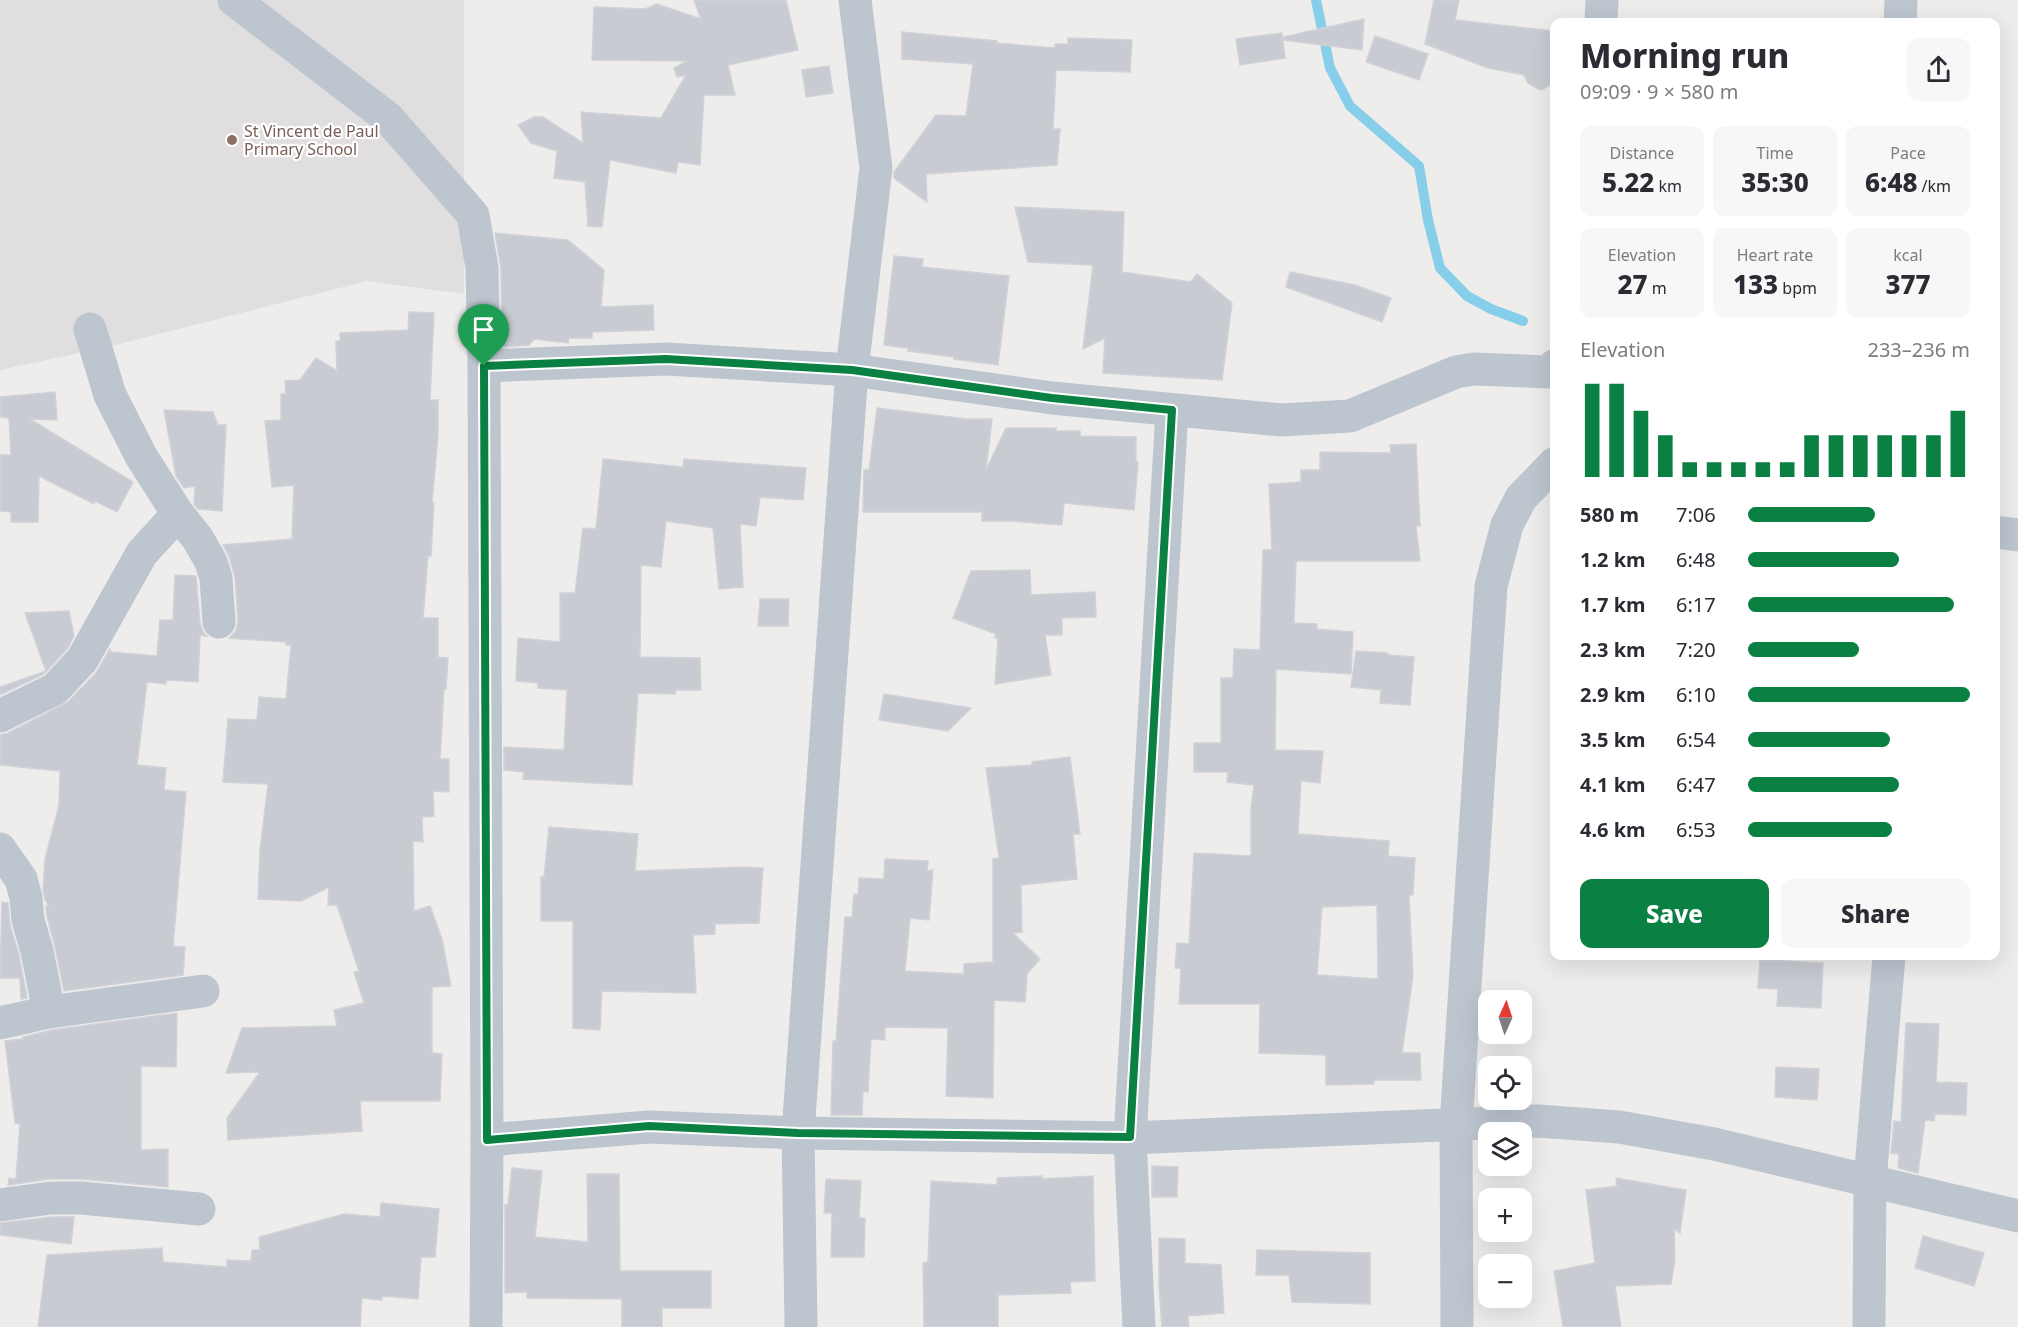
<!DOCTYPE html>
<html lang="en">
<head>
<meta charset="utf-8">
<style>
	body { margin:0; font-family:"Noto Sans",sans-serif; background:#f7f7f7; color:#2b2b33; height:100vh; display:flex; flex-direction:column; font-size:22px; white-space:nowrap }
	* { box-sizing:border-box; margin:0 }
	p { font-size:20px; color:#7c7c81 }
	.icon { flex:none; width:33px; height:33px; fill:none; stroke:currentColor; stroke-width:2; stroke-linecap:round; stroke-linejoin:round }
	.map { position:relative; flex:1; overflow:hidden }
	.side { position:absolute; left:1550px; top:18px; width:450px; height:942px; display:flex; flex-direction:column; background:#fff; border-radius:12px; box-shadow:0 6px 24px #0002 }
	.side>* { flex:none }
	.needle { width:39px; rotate:3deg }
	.tools { position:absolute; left:1478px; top:990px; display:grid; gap:12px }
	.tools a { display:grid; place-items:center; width:54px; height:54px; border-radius:12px; background:#fff; box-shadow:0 6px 24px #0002; font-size:30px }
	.pin { position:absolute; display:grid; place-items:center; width:51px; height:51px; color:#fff; margin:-62px -26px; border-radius:50% 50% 50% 0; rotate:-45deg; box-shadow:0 0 6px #0007 }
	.pin .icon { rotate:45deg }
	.round { display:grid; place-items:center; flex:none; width:63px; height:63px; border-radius:12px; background:#f7f7f7 }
	.head { display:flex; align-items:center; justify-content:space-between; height:102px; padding:0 30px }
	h1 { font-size:33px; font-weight:800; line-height:45px }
	.figures { display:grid; grid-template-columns:repeat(3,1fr); gap:9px; height:102px; padding:6px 30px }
	.figures div { display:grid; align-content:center; border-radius:12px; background:#f7f7f7; text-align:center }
	.figures b { font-size:26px; font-weight:800 }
	.figures small { font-size:16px; font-weight:400 }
	.figures p { font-size:16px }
	.chart { height:168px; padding:12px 30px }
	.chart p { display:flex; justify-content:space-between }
	.chart svg { width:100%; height:108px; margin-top:6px; stroke:#0b8043; stroke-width:6 }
	.action { display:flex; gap:12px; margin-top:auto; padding:12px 30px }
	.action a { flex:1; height:69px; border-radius:12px; background:#0b8043; color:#fff; font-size:24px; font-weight:800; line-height:69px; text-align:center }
	.action a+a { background:#f7f7f7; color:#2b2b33 }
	ul { padding:0 30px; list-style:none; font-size:20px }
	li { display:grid; grid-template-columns:96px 72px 1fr; align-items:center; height:45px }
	li i { height:15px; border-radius:8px; background:#0b8043 }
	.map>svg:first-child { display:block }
</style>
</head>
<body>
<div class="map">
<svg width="2018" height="1327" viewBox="0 0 2018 1327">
	<rect width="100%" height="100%" fill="#efedec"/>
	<!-- education -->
	<polygon fill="#e0dedf" points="0,0 464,0 464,294 367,281 112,346 0,370"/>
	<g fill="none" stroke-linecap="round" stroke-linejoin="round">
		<!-- stream -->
		<polyline stroke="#87ceeb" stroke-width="10" points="1316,0 1330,68 1350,106 1419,166 1428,220 1440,268 1467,296 1491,309 1523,321"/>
	</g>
	<!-- building -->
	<g fill="#c9cbd3" stroke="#d1d2d8" stroke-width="1.5" fill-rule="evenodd">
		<polygon points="694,0 786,0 798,50 728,65 735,95 704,95 700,165 678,162 676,173 610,160 602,227 588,226 585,182 554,178 557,151 531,143 518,125 534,117 543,117 583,143 581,112 661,118 686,75 677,77 674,68 687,61 592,60 594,7 645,9 657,4 701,19"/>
		<polygon points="1434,0 1459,0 1455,20 1553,31 1551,65 1553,74 1551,84 1542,90 1536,88 1528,83 1524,75 1488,68 1425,44"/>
		<polygon points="1364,19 1362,50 1283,40 1283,37"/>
		<polygon points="902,32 997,41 996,43 1055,48 1055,44 1068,44 1068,38 1132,40 1130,72 1056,70 1053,129 1060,129 1057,165 926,174 927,202 894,178 894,172 936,115 966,116 973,64 902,59"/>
		<polygon points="1282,33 1285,58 1240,65 1236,39"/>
		<polygon points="1375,36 1428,54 1419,80 1366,62"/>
		<polygon points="829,66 833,93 806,97 802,70"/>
		<polygon points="1015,207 1124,212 1122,272 1191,282 1197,274 1232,303 1222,380 1103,373 1105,338 1083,349 1093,265 1028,262"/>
		<polygon points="495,233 568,240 604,270 601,307 653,305 654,330 592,332 592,338 569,338 568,343 534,339 529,345 502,347 501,268"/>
		<polygon points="894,256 923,259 922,267 1009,276 998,365 954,359 954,357 908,351 908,348 884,345"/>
		<polygon points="1290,272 1355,285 1391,298 1382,322 1286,287"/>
		<polygon points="409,312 434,313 430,400 438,400 438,436 432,503 434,503 431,556 428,556 423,618 438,618 438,657 448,658 446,689 444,689 440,759 449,759 449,792 433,791 434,816 422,817 423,842 413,841 414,911 430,906 442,939 451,986 432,987 432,1053 442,1054 440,1101 360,1101 362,1131 228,1140 227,1118 260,1072 226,1073 242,1028 337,1026 334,1010 364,1003 354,972 359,971 337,905 328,905 329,887 301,901 258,899 260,850 268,784 223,782 228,719 257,720 259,697 286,699 291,645 286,645 286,642 229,638 236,631 238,621 235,577 229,556 223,545 292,539 294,485 272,487 265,421 281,420 281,394 286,394 285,381 300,380 316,358 337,371 336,341 340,341 340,333 408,330"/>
		<polygon points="55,392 57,420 30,419 133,482 117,512 95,501 94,504 39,476 38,522 11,522 11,512 0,511 0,455 11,455 9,418 0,417 0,397"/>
		<polygon points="877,408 967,419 992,419 986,470 1006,428 1056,428 1056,431 1080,431 1080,436 1136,437 1136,462 1138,462 1134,510 1064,503 1062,525 1010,521 982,521 982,512 863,512 864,470 869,470"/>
		<polygon points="164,410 213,412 218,425 226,425 222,511 198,509 194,504 195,486 184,488 176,476"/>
		<path d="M1416,444L1420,526H1416L1420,561H1296L1294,623L1317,624V629L1353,632L1351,674L1276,669L1275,750L1323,751L1320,783L1301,781L1298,834L1389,841L1388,856L1415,858L1413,895H1409L1413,976L1402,1053H1420L1421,1080H1374V1084L1326,1085V1055L1259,1053L1260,1004H1179L1181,968H1175L1177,943L1189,944L1194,853L1251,856V808L1254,785L1227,782L1228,772H1194V743H1221V678H1233L1234,649L1260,650L1263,550H1272L1269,484L1301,482V470H1320V452L1391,453L1390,445ZM1377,905L1378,979L1317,975L1322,907Z"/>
		<polygon points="603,459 683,467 684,459 806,468 803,500 760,497 756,526 740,524 743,587 719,589 713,528 666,521 661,567 641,565 640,657 700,658 701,690 676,690 675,694 638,693 632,785 523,779 524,772 504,770 504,747 564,750 567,690 538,688 538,683 516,681 518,638 560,642 560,593 575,593 583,528 596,529"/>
		<polygon points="1030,570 1031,595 1095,592 1096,617 1062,618 1062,635 1045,635 1051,675 995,684 998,638 995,638 996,634 953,618 971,571"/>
		<polygon points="175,575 196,576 200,623 203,632 207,636 200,635 198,682 166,680 166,684 147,682 137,765 166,768 164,790 186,792 173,946 185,947 183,975 64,991 55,947 47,916 46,906 49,906 45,900 43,890 45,859 59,805 60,771 0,765 0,735 8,733 68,702 96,673 110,649 111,652 157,656 160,620 173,620"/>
		<polygon points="760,599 789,599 788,626 758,626"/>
		<polygon points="69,611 74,636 67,649 44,674 0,695 0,687 46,671 25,613"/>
		<polygon points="1356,651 1388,653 1388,655 1414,657 1410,705 1380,703 1381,690 1351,687"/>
		<polygon points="884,694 971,708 948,731 879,720"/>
		<polygon points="1070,757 1080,834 1073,834 1077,879 1021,885 1022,932 1013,933 1040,959 1027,974 1025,1002 994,1000 993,1098 946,1096 948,1028 885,1027 885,1040 871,1039 868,1092 863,1091 862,1115 831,1115 833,1041 836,1041 845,917 852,917 854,894 858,895 859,878 884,879 885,859 928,861 927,871 933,870 929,920 910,918 905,971 964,974 964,964 993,962 993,859 999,858 986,768 1032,765 1032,762"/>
		<polygon points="549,827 638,834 635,871 744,867 763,868 759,923 715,924 715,934 693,935 696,993 602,991 600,1030 573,1028 573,921 541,921 541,877 544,877"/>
		<polygon points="2,902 8,903 10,925 19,955 27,998 21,999 20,978 0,978"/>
		<polygon points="1760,960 1823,963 1821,1008 1777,1006 1778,989 1758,988"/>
		<polygon points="177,1013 176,1067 141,1066 141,1150 168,1149 168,1187 81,1179 49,1179 8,1185 9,1178 16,1179 20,1124 15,1123 5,1041 23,1039 23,1037 52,1030"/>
		<polygon points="1906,1023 1939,1024 1936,1082 1967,1083 1966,1115 1935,1114 1934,1121 1925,1120 1918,1173 1898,1168 1899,1154 1891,1153 1894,1121 1901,1122"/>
		<polygon points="1776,1067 1819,1069 1817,1100 1775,1097"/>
		<polygon points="1152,1166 1178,1167 1177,1197 1152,1197"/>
		<polygon points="512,1168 542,1171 535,1237 588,1242 587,1174 619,1174 620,1271 711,1271 711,1308 662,1308 662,1327 622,1327 622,1299 527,1298 527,1292 505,1293 505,1205 508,1205"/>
		<polygon points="1042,1176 1042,1179 1093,1176 1095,1281 1070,1282 1071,1293 998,1295 998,1327 924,1327 923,1263 928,1262 931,1181 997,1185 997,1178"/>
		<polygon points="1616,1178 1686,1190 1680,1233 1674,1229 1675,1260 1671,1284 1615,1286 1621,1327 1563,1327 1554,1271 1595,1263 1586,1190 1617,1186"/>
		<polygon points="826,1179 861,1181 859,1218 865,1218 864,1257 831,1257 832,1213 824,1213"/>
		<polygon points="381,1203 439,1209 435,1257 421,1257 418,1299 382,1296 382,1300 362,1298 360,1327 38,1327 47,1255 162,1248 163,1262 227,1267 227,1260 251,1261 252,1250 260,1250 259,1237 344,1214 380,1217"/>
		<polygon points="52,1217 74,1217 71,1244 0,1235 0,1223"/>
		<polygon points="1923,1236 1984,1253 1974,1286 1915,1268"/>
		<polygon points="1159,1238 1185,1239 1185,1263 1221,1265 1224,1313 1188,1316 1189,1327 1162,1327 1159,1287"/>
		<polygon points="1257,1250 1370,1253 1370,1304 1292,1302 1289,1275 1256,1275"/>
	</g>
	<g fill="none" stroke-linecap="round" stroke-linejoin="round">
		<!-- street -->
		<g stroke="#bdc6cf" stroke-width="33">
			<polyline points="234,0 388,118 473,215 482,268 484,366 487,1140 486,1327"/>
			<polyline points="1601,22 1602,0"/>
			<polyline points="1900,22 1901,0"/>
			<polyline points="90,329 110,395 141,456 178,514 198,539 211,562 216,578 219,622"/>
			<polyline points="484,366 666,359 852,370 1052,398 1281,420 1350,416 1456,372 1474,369 1549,372 1554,366"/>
			<polyline points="1995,532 2018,535"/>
			<polyline points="0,716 55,689 82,660 142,553 178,514"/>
			<polyline points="0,849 21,879 26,898 28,920 37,951 49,1012"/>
			<polyline points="0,1023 49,1012 203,991"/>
			<polyline points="487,1140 649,1127 798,1133 1130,1138 1538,1121 1619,1127 1714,1144 2018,1216"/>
			<polyline points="0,1205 51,1198 81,1198 199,1209"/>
			<polyline points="801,1327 798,1133 852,370 876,168 855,0"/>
			<polyline points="1139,1327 1130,1138 1172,410"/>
			<polyline points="1457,1327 1456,1125 1491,586 1507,525 1521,498 1554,464"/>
			<polyline points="1869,1327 1870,1181 1889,956"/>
		</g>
	</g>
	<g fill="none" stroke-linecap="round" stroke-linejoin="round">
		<!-- route casing -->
		<g stroke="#fff" stroke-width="12">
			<polygon id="route" points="666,359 852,370 1052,398 1172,410 1130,1137 798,1133 649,1126 487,1140 484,366"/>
		</g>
		<!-- route -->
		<use href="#route" stroke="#0b8043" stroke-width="8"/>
	</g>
	<!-- markers -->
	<circle fill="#8d6e63" stroke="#fff" stroke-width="2" cx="232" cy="140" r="6"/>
	<g text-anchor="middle" stroke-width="4.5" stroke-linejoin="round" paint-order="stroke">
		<!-- education labels -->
		<g font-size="16" fill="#785e54" stroke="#fff" text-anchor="start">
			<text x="244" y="137">St Vincent de Paul<tspan x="244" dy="18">Primary School</tspan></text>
		</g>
	</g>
</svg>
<div class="tools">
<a><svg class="needle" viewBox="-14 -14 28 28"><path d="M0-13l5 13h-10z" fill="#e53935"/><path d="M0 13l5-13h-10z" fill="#7c7c81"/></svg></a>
<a><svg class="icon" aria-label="locate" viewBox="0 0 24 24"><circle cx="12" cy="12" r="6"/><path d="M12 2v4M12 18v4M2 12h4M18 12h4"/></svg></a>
<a><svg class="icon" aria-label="layers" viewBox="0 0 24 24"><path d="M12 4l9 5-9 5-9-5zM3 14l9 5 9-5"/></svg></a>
<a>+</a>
<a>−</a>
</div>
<div class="pin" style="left:484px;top:366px;background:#1e9e55"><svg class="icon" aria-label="arrive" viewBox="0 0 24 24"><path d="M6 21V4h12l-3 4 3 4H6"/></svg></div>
<section class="side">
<div class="head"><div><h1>Morning run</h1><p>09:09 · 9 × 580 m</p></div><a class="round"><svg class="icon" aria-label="share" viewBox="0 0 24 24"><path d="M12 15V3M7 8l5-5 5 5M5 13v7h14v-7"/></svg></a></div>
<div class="figures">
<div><p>Distance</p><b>5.22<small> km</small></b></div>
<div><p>Time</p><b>35:30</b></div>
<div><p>Pace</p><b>6:48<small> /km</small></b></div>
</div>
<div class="figures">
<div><p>Elevation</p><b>27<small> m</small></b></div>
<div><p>Heart rate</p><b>133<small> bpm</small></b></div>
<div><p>kcal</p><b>377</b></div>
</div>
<div class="chart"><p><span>Elevation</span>233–236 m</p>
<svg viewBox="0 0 160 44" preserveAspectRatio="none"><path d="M5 44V6M15 44V6M25 44V17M35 44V27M45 44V38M55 44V38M65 44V38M75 44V38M85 44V38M95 44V27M105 44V27M115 44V27M125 44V27M135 44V27M145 44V27M155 44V17"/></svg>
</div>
<ul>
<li><b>580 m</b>7:06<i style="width:57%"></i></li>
<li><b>1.2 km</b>6:48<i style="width:68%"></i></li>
<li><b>1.7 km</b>6:17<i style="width:93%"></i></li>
<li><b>2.3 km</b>7:20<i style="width:50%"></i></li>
<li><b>2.9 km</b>6:10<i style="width:100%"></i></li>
<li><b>3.5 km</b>6:54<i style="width:64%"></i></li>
<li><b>4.1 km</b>6:47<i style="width:68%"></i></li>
<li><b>4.6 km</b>6:53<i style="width:65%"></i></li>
</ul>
<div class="action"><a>Save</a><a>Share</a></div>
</section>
</div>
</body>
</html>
